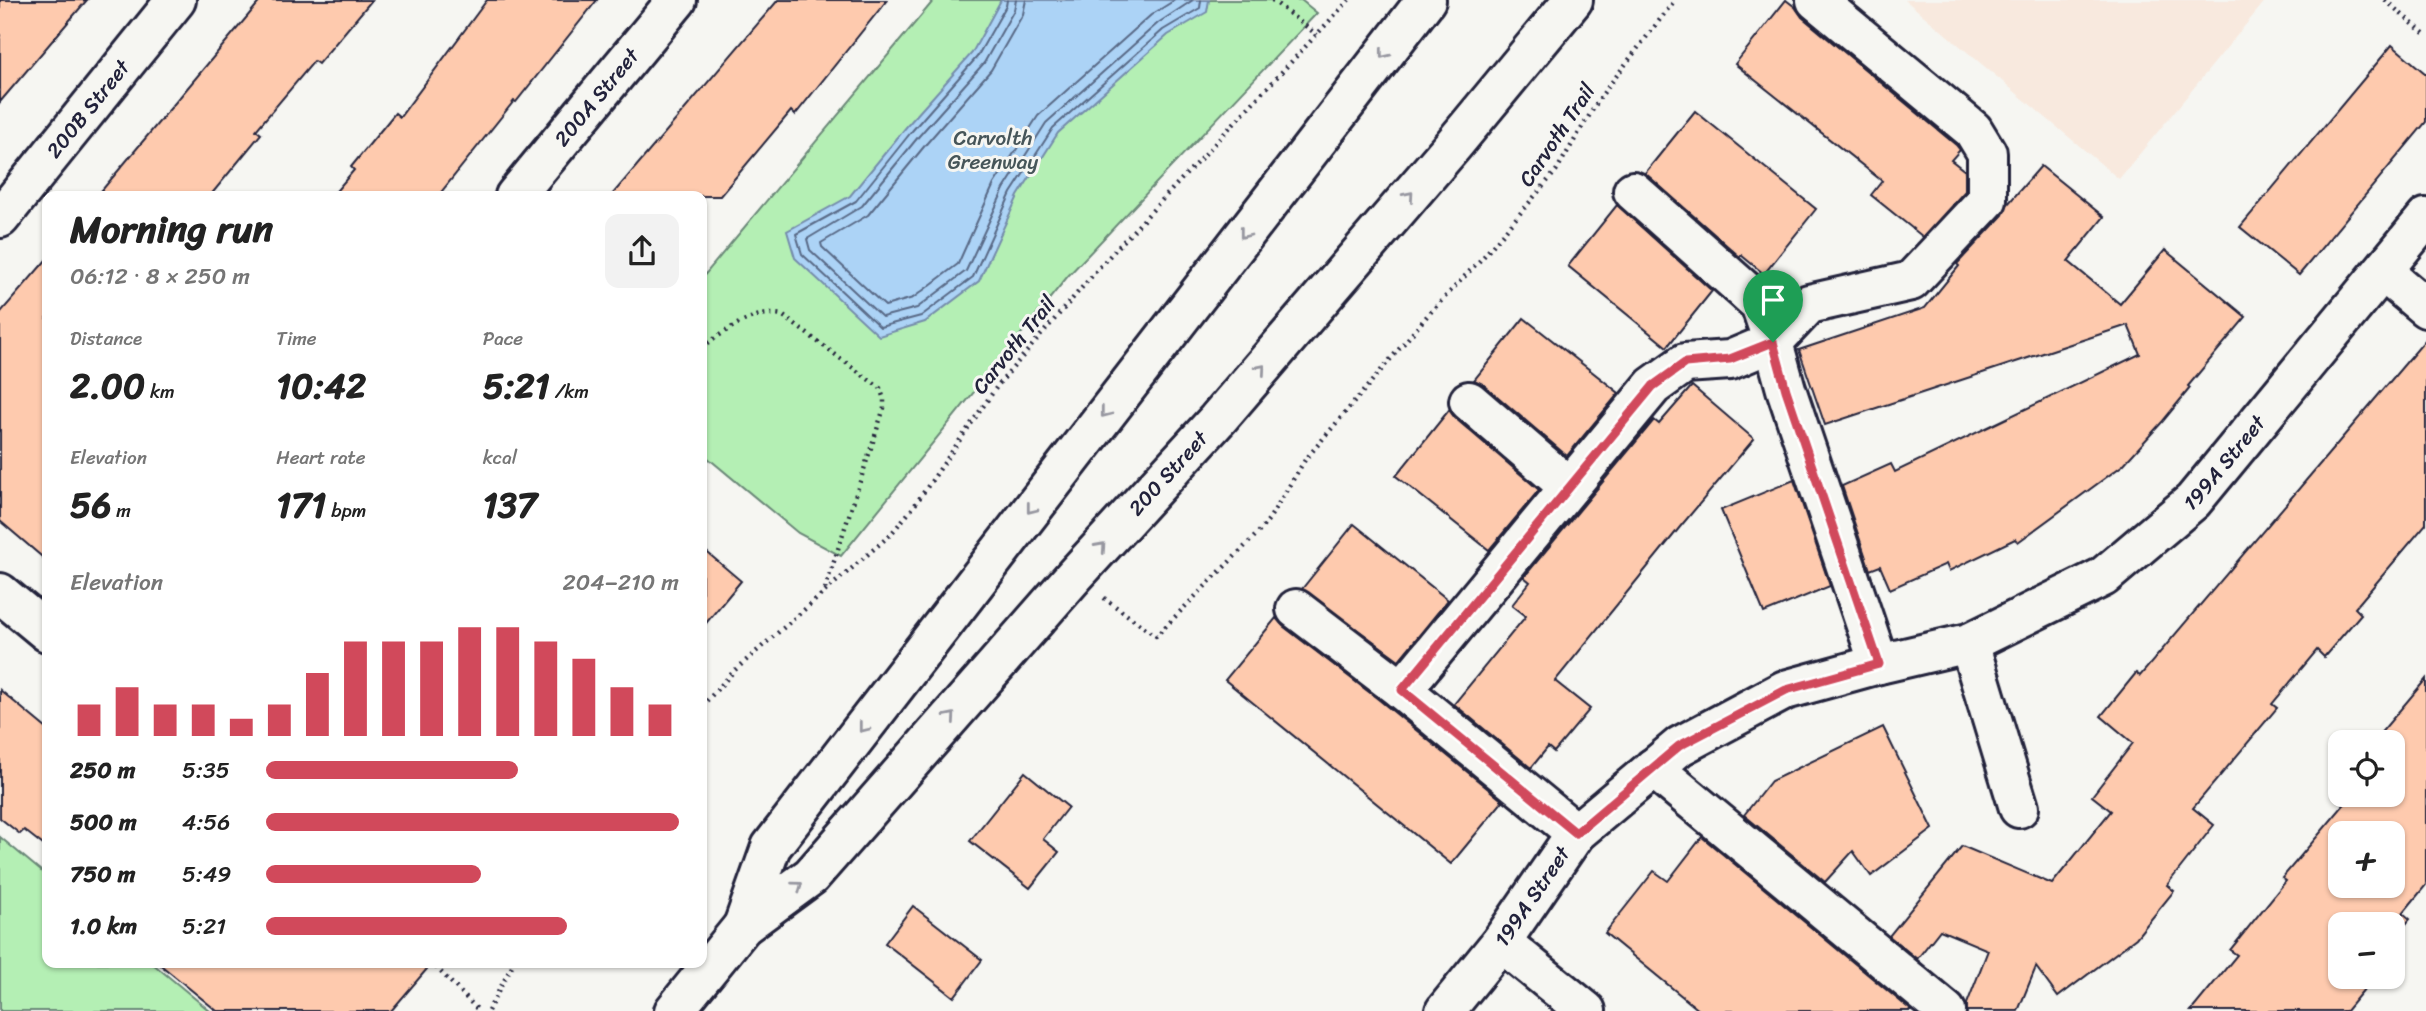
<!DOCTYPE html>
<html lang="en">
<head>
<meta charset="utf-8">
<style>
	body { margin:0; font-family:Sriracha,sans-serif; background:#f2f2f2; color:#222; height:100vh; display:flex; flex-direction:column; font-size:26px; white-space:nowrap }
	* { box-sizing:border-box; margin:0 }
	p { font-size:23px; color:#767676 }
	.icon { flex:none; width:38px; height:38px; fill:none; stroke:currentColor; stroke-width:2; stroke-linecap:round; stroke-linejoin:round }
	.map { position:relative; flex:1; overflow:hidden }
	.sheet { position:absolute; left:42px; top:191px; width:665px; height:777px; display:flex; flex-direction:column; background:#fff; border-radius:14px; box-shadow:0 2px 5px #0004 }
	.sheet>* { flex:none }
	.controls { position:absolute; left:2328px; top:730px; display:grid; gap:14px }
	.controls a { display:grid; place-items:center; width:77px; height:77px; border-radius:14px; background:#fff; box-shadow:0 2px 5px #0004; font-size:35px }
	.pin { position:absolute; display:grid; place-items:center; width:60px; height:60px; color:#fff; margin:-72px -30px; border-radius:50% 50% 50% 0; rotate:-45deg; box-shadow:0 0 7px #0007 }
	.pin .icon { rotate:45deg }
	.round { display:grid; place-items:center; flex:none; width:74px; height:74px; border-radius:14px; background:#f2f2f2 }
	.summary { display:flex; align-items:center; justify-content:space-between; height:119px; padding:0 28px }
	h1 { font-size:38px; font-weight:700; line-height:52px }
	.metrics { display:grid; grid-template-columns:repeat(3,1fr); gap:10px; height:119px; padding:7px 28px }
	.metrics div { display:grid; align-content:center }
	.metrics b { font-size:35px; font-weight:700 }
	.metrics small { font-size:19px; font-weight:400 }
	.metrics p { font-size:19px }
	.chart { height:196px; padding:14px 28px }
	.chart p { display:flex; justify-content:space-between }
	.chart svg { width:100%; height:126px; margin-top:7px; stroke:#d1495b; stroke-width:6 }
	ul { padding:0 28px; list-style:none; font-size:23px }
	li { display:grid; grid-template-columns:112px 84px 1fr; align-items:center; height:52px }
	li i { height:18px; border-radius:9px; background:#d1495b }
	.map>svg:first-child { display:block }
</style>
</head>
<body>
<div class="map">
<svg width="2426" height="1011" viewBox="0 0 2426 1011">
	<rect width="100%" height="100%" fill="#f6f6f2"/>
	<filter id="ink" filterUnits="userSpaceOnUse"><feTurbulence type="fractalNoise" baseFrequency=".0143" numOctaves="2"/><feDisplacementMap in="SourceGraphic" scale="14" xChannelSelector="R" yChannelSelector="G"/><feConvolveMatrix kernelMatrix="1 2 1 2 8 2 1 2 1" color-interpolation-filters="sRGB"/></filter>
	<g filter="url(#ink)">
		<!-- built -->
		<polygon fill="#f8e9de" points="1905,0 2266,0 2119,179"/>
		<!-- green -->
		<g fill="#b4efb4" stroke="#6b8878" stroke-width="2">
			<polygon points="934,0 1301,0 1317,13 1068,276 841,556 798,533 702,453 702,278"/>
			<polygon points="0,837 47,876 47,962 152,963 210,1011 0,1011"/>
		</g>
		<!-- water -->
		<polygon fill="#acd3f6" stroke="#758cab" stroke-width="2" points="1001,0 1209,0 1207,12 1168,35 1058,133 1018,196 979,281 925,322 879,336 795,258 787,231 850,196 907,126 972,53"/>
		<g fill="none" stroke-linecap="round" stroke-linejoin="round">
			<!-- shore -->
			<g stroke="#596986" stroke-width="2">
				<polyline points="1007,0 1006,6 977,57 912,131 856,201 796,234 802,254 880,327 921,316 973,277 1011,193 1053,128 1163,30 1200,8 1201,0"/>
				<polyline points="1016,0 1014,10 984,63 919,136 862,206 807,239 810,250 882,317 917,308 966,271 1004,189 1046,123 1158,23 1193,0"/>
				<polyline points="1026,0 1023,14 991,70 927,143 868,215 821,243 822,247 885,306 913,298 958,264 994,184 1038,116 1151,15 1175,0"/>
			</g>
		</g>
		<!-- building -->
		<g fill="#fecaae" stroke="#22223b" stroke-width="2" fill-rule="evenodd">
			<polygon points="0,0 87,0 0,102"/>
			<polygon points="261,0 372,0 318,64 314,61 256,130 261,134 210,196 97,196"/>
			<polygon points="487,0 597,0 516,102 514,101 438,196 332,196 354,170 351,167 395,113 400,117"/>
			<polygon points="778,0 887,0 795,115 791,111 720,196 611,196"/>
			<polygon points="1786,0 1795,7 1802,17 1956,145 1960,150 1951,160 1965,171 1965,191 1923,237 1871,195 1882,181 1735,64"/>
			<polygon points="2392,45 2426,74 2426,122 2299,275 2240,227"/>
			<polygon points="1695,111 1816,209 1764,274 1741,255 1740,257 1645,173"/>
			<polygon points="2041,166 2104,217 2068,261 2120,304 2165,250 2246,317 2188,386 2190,388 2163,421 2123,465 2018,542 2015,539 1949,571 1946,564 1890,589 1880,566 1870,570 1842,486 1891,464 1895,472 2140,354 2128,325 1825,425 1799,350 1925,308 1959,266 1957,264 2003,215 2007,205"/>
			<polygon points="1617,205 1712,291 1667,347 1568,266"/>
			<polygon points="47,259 47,561 0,521 0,313"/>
			<polygon points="1524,318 1619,393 1567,456 1483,384 1474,380"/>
			<polygon points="2426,339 2426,524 2355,608 2361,614 2324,657 2317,650 2272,704 2277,708 2193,808 2214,825 2167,885 2174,891 2136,938 2058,997 2036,967 2018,1011 1967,1011 1967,1004 1988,950 1940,930 1917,959 1889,936 1962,846 2052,884 2111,811 2092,796 2133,743 2101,716 2136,673 2140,676"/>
			<polygon points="1692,386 1754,439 1680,527 1555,681 1590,709 1554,752 1548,747 1531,768 1454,704 1526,616 1512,605 1530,582 1524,577 1654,420 1659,424"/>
			<polygon points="1449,410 1455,418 1539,490 1489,550 1396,476"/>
			<polygon points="1794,480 1830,586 1764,613 1721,510"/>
			<polygon points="1354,524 1448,600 1399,660 1302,589"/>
			<polygon points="702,548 741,581 702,628"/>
			<polygon points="1276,618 1283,626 1378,699 1503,801 1451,864 1225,680"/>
			<path d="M2426,679V885L2403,913L2410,919L2392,941V924H2340V976H2364L2370,982L2346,1011H2191L2237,955L2230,950L2286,881L2282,878L2353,794H2392V742H2373ZM2340,833H2392V886H2340Z"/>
			<polygon points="0,690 47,729 47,848 24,830 20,834 0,818"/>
			<polygon points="1883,727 1933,829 1871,876 1853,851 1825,882 1744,815 1771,781"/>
			<polygon points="1025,772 1068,807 1043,839 1059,852 1030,888 970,841"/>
			<polygon points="1702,837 1912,1011 1700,1011 1605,933 1654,871 1668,881"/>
			<polygon points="913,906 982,960 954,997 885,943"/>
			<polygon points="157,962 433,962 391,1011 217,1011"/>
		</g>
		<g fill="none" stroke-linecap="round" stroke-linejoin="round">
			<!-- minor casing -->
			<g stroke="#22223b" stroke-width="44">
				<g id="minor">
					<polyline points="1633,191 1760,304 1773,342 1809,304 1911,281 1987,200 1987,153 1973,130 1816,0"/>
					<path id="s1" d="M515,196L677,0"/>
					<path id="s2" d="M0,218L176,0"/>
					<polyline points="2383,272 2426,308"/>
					<polyline points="1469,401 1569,487"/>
					<polyline points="0,593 47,632"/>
					<polyline points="1296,609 1402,690"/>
					<polyline points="1969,643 2019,808"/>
					<polyline points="1653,768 1946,1011"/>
					<polyline points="1576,833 1402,690 1653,386 1685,363 1730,360 1773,342 1786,389 1879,664"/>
					<polyline points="1501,942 1586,1011"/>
					<path id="s3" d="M1445,1011L1501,942L1576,833L1680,746L1785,690L1879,664L1969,643L2103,577L2193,501L2426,218"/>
				</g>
			</g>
			<!-- major casing -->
			<g stroke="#22223b" stroke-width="44">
				<g id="major">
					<polyline points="743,926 771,847 1426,0"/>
					<path id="s4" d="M674,1011L743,926L811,876L1075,575L1217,420L1454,144L1573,0"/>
				</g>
			</g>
			<!-- path -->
			<g stroke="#22223b" stroke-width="4.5" stroke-dasharray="2 5" stroke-linecap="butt">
				<polyline points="1272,0 1317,35"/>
				<polyline points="2385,0 2426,35"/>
				<path d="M702,347C727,331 751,309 782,315L880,388L884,399V408L824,592"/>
				<polyline points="1104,598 1156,636 1258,533 1269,519 1305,460 1427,316 1484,256 1556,171 1601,96 1675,0"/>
				<polyline points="702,706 735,670 890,535 912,509 998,385 1104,262 1349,0"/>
				<polyline points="431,962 479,1011"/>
				<polyline points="488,1011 514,962"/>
			</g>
			<!-- minor -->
			<use href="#minor" stroke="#f6f6f2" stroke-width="38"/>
			<!-- major -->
			<use href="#major" stroke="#f6f6f2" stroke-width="38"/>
		</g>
		<!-- one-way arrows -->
		<defs><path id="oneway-chevron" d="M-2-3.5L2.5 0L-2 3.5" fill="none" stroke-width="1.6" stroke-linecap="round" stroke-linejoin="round" transform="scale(1.75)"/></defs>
		<g stroke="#9797a0">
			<use href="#oneway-chevron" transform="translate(1384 54) rotate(128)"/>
			<use href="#oneway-chevron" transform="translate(1409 196) rotate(-49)"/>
			<use href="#oneway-chevron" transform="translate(1244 234) rotate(128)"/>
			<use href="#oneway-chevron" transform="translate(1261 369) rotate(-49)"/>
			<use href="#oneway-chevron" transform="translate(1105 413) rotate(128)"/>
			<use href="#oneway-chevron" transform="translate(1031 509) rotate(128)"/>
			<use href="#oneway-chevron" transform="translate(1101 547) rotate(-48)"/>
			<use href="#oneway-chevron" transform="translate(951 717) rotate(-49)"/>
			<use href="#oneway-chevron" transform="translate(863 728) rotate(128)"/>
			<use href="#oneway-chevron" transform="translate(798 886) rotate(-36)"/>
		</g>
	</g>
	<g fill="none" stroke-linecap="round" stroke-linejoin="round" filter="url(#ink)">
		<!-- route casing -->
		<g stroke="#fff" stroke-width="14">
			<polygon id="route" points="1773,342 1786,390 1879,664 1786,690 1679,746 1576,833 1402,690 1653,386 1685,363 1730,359"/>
		</g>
		<!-- route -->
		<use href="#route" stroke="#d1495b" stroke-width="9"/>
	</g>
	<g text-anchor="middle" stroke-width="6" stroke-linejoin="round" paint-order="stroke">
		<!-- street labels -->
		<g font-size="21" fill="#22223b" stroke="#f6f6f2">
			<text dy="7" stroke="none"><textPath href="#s1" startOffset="128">200A Street</textPath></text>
			<text dy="7" stroke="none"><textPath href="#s2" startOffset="140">200B Street</textPath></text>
			<text transform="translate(1557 135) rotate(-56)" y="7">Carvoth Trail</text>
			<text transform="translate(1014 345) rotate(-51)" y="7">Carvoth Trail</text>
			<text dy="7" stroke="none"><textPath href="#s3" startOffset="982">199A Street</textPath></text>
			<text dy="7" stroke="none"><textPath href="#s4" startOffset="732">200 Street</textPath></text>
			<text dy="7" stroke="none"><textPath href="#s3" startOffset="144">199A Street</textPath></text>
		</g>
		<!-- park labels -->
		<g font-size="21" fill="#465559" stroke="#f6f6f2">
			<text x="993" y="145">Carvolth<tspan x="993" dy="24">Greenway</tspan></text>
		</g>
	</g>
</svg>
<div class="controls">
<a><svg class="icon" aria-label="locate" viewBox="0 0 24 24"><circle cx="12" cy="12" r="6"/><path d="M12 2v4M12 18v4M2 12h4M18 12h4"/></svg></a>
<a>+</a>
<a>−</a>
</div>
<div class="pin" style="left:1773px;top:342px;background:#1e9e55"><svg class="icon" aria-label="arrive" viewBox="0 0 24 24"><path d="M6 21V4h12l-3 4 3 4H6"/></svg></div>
<section class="sheet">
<div class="summary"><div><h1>Morning run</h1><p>06:12 · 8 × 250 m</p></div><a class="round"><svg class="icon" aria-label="share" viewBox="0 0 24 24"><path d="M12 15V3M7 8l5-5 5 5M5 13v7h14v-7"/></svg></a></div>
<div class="metrics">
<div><p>Distance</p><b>2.00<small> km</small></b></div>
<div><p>Time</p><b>10:42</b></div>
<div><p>Pace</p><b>5:21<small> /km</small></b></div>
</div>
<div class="metrics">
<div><p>Elevation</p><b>56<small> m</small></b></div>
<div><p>Heart rate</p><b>171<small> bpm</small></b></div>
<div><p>kcal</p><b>137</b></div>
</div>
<div class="chart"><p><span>Elevation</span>204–210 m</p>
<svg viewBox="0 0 160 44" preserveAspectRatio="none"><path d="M5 44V33M15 44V27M25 44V33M35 44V33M45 44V38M55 44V33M65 44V22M75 44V11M85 44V11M95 44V11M105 44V6M115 44V6M125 44V11M135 44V17M145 44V27M155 44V33"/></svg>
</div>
<ul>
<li><b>250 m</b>5:35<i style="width:61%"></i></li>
<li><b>500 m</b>4:56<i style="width:100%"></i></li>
<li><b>750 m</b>5:49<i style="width:52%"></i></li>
<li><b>1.0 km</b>5:21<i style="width:73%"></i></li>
</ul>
</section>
</div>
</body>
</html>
